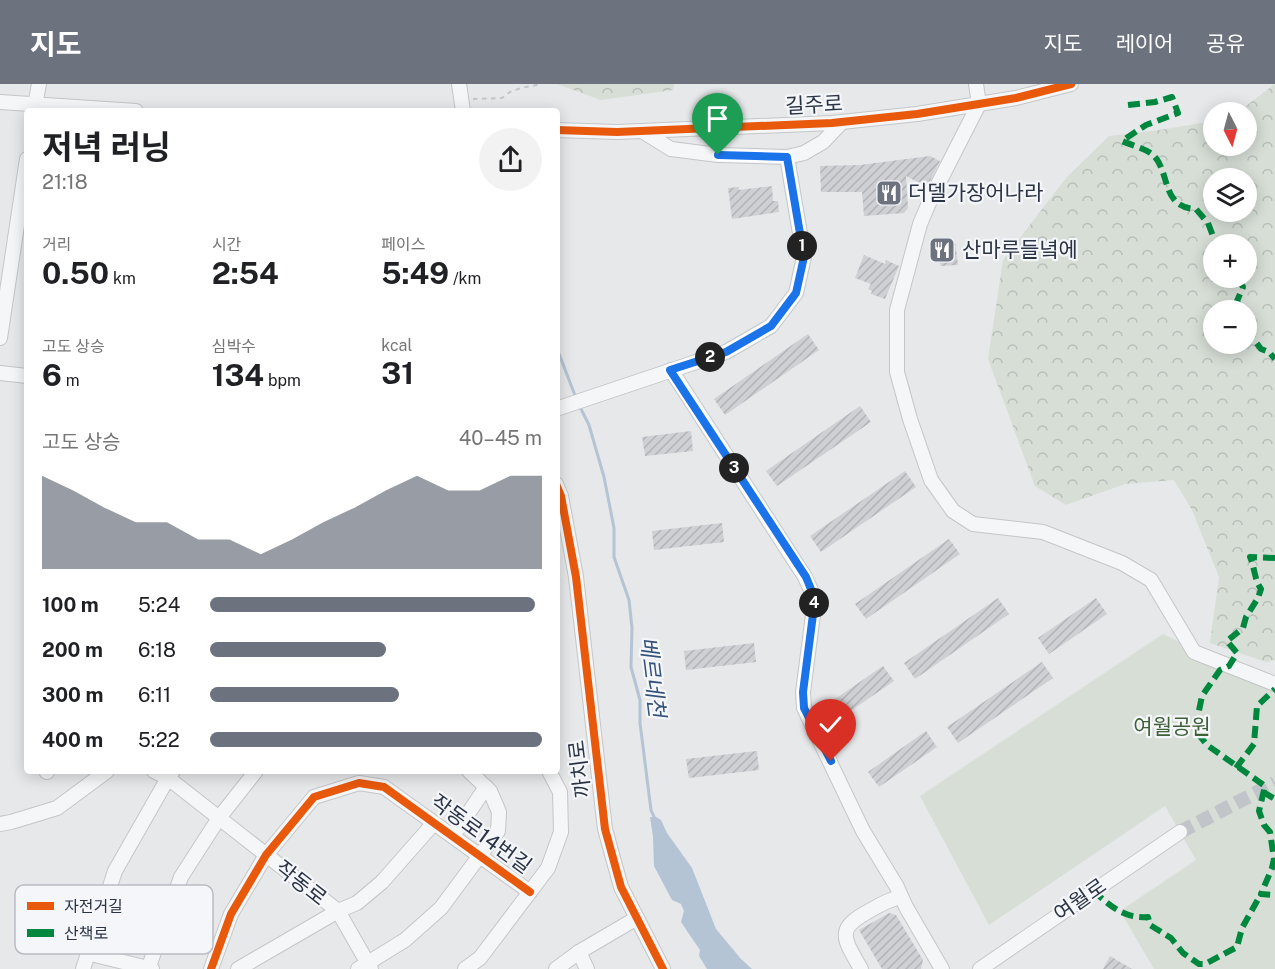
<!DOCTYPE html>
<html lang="ko">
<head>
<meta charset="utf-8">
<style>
	body { margin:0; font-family:"Public Sans","Noto Sans KR",sans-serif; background:#f2f2f2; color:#202124; height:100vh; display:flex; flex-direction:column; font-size:22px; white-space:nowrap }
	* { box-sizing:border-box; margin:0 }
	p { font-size:20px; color:#757577 }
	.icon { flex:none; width:33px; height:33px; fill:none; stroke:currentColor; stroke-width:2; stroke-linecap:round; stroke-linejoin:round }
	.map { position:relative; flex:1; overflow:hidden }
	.details { position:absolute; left:24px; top:24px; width:536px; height:666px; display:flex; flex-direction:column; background:#fff; border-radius:6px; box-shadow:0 3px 15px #0003 }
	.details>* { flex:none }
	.needle { width:39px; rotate:174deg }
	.controls { position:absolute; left:1203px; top:18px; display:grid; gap:12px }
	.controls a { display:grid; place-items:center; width:54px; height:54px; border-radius:50%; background:#fff; box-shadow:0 3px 15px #0003; font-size:30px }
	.pin { position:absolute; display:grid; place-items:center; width:51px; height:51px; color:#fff; margin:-62px -26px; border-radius:50% 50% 50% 0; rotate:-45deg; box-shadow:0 0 6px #0007 }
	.pin .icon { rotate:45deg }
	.km { position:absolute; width:30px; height:30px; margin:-15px; border-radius:50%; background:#222; color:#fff; font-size:16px; line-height:30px; text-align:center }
	.round { display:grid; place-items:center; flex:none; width:63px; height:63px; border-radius:32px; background:#f2f2f2 }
	.headline { display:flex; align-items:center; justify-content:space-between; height:102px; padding:0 18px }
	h1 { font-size:33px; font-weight:700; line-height:45px }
	.figures { display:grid; grid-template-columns:repeat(3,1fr); gap:9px; height:102px; padding:6px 18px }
	.figures div { display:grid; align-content:center }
	.figures b { font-size:30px; font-weight:700 }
	.figures small { font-size:16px; font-weight:400 }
	.figures p { font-size:16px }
	.chart { height:168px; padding:12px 18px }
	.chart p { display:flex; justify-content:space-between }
	.chart svg { width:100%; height:108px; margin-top:6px; fill:#6c737f; opacity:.7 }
	ul { padding:0 18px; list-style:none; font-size:20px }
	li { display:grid; grid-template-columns:96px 72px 1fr; align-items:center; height:45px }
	li i { height:15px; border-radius:8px; background:#6c737f }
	header { display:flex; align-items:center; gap:36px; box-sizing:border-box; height:84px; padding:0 30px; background:#6c737f; color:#fff }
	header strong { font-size:28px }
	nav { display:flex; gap:33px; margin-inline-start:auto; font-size:21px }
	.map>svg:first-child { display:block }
</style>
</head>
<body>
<header>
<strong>지도</strong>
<nav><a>지도</a><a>레이어</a><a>공유</a></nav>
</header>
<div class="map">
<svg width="1275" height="885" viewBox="0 0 1275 885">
	<defs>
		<pattern id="forest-crowns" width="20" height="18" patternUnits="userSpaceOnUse" patternTransform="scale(1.5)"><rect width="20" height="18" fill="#d6ded6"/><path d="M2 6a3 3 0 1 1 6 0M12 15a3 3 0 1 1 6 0" fill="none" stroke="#b8bfb9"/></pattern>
		<pattern id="building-hatch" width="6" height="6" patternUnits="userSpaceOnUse" patternTransform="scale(1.5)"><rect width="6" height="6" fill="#ced0d3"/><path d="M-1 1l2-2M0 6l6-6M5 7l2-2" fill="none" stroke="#b1b3b6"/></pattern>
	</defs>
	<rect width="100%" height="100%" fill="#e6e8ea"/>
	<!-- forest -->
	<g fill="url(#forest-crowns)" fill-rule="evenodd">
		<polygon points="557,0 674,0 673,6 601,16"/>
		<path d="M1275,0V576L1266,578L1210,559L1219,493L1192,426L1174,396L1125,400L1066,421L1035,402L988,275L1003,176L1066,94L1109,52L1160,46L1213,37L1214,62H1246V28H1238ZM1214,94H1246V128H1214ZM1214,160H1246V194H1214ZM1214,226H1246V260H1214Z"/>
	</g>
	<!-- green -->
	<polygon fill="#d6ded6" points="1163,550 1275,604 1275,885 1154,885 1120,827 1196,776 1165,722 989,841 920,712"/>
	<!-- water -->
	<polygon fill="#b4c4d5" points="650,733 656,733 661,736 667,749 692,784 716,845 741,875 752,885 707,885 699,872 700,866 681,838 684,827 681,820 672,816 654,782 653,752"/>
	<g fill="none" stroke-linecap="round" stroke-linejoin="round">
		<!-- stream -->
		<g stroke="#b4c4d5" stroke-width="3">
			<polyline points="556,262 576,314"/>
			<polyline points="580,323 589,341 604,393 614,444 614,473 629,516 632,544 631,583 640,616 640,639 651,726 655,735"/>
		</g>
	</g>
	<!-- building -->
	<g fill="url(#building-hatch)">
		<polygon points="930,72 940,77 927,103 906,92 908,124 904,129 864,132 862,108 821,108 820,82 860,81"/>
		<polygon points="772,102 773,117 778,117 779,128 732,135 728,104 739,103 739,106"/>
		<polygon points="955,158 958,181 941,182 934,165 940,159"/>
		<polygon points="864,171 885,180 886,176 899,182 885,215 871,210 872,207 868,205 871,200 855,194"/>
		<polygon points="808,250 819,266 725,331 714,315"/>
		<polygon points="860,322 871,338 777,402 766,387"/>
		<polygon points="691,347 693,367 645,372 642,353"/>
		<polygon points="905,387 916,403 821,468 810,452"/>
		<polygon points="722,439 724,458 654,466 652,447"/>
		<polygon points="949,455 960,470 866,535 855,520"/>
		<polygon points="998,514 1009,530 915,595 904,579"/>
		<polygon points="1096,514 1107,530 1049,570 1038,554"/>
		<polygon points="754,559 756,578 686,586 684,567"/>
		<polygon points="1042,578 1053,594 958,659 947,643"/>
		<polygon points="883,582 894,597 836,637 825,622"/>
		<polygon points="926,647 937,663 879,703 868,688"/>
		<polygon points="757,667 759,686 689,694 686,675"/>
		<polygon points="889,829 896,831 923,876 921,885 882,885 859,846"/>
		<polygon points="1110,872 1132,885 1103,885"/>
	</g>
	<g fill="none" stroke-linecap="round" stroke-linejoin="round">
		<!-- minor-tunnel -->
		<polyline stroke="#c1c4c9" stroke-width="14" stroke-dasharray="14 7" stroke-linecap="butt" points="1180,748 1275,699"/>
		<!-- minor casing -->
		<g stroke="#c4c6c8" stroke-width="16">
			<g id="minor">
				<polyline points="459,0 463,27"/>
				<polyline points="976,0 979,20 931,114 920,140 897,226 897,288 910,335 931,396 953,427 973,440 1043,448 1122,479 1151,496 1194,568 1275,600"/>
				<polyline points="0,18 136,27"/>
				<polyline points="34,27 39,0"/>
				<polyline points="556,46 617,48 832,39 917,30 1016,14 1071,0"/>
				<polyline points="642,47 671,65 718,71 787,73 804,69 823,58 842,38"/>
				<polyline points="0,254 27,75"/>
				<polyline points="671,286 805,493 815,515 803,608 804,624 863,747 897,803 906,823 942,885"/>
				<polyline points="0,289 27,292"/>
				<polyline points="556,325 726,268 771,242 796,209 804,173 787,73"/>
				<polyline points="556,400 561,412 576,493 605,745 621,803 663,885"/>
				<polyline points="46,687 47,688"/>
				<polyline points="154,687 168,694 338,827 371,885"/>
				<polyline points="0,740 11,738 57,724 107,687"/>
				<polyline points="453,752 486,703"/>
				<polyline points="579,868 587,885"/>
				<polyline points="87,869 152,885"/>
				<polyline points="83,885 115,787 168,694 173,687"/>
				<polyline points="148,885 181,793 219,734 256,687"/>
				<polyline points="211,885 231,830 266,771 314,713 359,699 384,703 530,808"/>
				<polyline points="238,885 338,827 357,819 382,798 434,739"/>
				<polyline points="358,885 405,856 441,824 498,747 499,728 490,707 469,687"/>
				<polyline points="465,885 480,874 548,784 561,748 560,708 549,687"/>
				<polyline points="556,885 579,868 637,834"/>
				<path d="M861,885C843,853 835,845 871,826C881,820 890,815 901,813"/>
				<polyline points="980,885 1180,748"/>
			</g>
		</g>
		<!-- path -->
		<polyline stroke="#c5c6ca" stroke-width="2" stroke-dasharray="4.5 4.5" stroke-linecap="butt" points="473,15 502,14 510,8 521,4 542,0"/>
		<!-- minor -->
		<use href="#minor" stroke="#f5f6f7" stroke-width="14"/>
		<!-- quiet -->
		<g stroke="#00873e" stroke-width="6" stroke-dasharray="12 6" stroke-linecap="butt">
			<path d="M1128,21L1155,18L1172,13L1178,29L1146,41L1122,57C1131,61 1144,64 1152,70C1171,86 1160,124 1196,125L1208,139L1216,160"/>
			<polyline points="1238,194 1243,203 1237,217 1241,226"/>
			<polyline points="1246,245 1261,265 1269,268 1275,275"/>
			<path d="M1275,474L1250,473C1255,484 1254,495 1261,505L1258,514L1246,533L1243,544L1227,557L1237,569L1229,582L1220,586L1202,612L1195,646L1207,661L1265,702L1259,727L1264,741L1270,748L1274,775L1272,784L1261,810L1275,811"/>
			<polyline points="1236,684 1254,660 1257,622 1275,605"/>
			<polyline points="1263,708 1275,715"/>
			<path d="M1093,807C1111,822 1124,835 1148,833L1150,841L1171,854L1183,869L1199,880H1205L1237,863L1242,844L1261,810"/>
		</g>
		<!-- cycleway casing -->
		<g stroke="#f4f6f9" stroke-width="11">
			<g id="cycleway">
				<polyline points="556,46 617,48 832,39 917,30 1016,14 1071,0"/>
				<polyline points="556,400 561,412 576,493 605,745 621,803 663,885"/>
				<polyline points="211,885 231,830 266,771 314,713 359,699 384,703 530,808"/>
			</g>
		</g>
		<!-- cycleway -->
		<use href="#cycleway" stroke="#e8590c" stroke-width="8"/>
	</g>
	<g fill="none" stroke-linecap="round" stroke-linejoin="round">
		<!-- route casing -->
		<g stroke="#fff" stroke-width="12">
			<polyline id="route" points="718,71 787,73 804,173 796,209 771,242 726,268 670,286 806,493 815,515 803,608 804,624 831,677"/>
		</g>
		<!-- route -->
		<use href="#route" stroke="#1a73e8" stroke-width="8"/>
	</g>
	<!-- icons -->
	<defs>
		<g id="restaurant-square" transform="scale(1.35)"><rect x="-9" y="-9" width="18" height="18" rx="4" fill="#6c737f" stroke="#f4f6f9"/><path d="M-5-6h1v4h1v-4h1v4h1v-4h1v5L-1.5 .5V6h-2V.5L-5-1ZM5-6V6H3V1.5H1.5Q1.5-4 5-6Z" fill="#fff"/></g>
	</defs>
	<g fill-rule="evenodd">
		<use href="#restaurant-square" x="889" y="109"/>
		<use href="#restaurant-square" x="942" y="166"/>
	</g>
	<g text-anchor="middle" stroke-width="4.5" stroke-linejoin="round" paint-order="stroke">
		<!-- street labels -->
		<g font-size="21" fill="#2b3445" stroke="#f4f6f9">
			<text transform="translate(814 21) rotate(-3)" y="7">길주로</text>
			<text transform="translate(580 685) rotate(-97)" y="7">까치로</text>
			<text transform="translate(481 750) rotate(36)" y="7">작동로14번길</text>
			<text transform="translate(301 799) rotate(38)" y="7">작동로</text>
			<text transform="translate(1080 816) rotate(-35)" y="7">여월로</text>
		</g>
		<!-- poi labels -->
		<g font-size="21" fill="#2b3445" stroke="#f4f6f9" text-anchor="start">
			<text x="908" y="116">더델가장어나라</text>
			<text x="962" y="173">산마루들녘에</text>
		</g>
		<!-- park labels -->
		<g font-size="21" fill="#3f6138" stroke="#f4f6f9">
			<text x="1172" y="650">여월공원</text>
		</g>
		<!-- water labels -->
		<g font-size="22" font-style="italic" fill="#34527a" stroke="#f4f6f9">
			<text transform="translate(653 593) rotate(83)" y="8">베르네천</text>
		</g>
	</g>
	<!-- legend -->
	<rect x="15" y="801" width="198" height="69" rx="9" fill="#f4f6f9" stroke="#b8bcc3" stroke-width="1.5"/>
	<rect x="27" y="818" width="27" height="8" fill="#e8590c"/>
	<rect x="27" y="845" width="27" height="8" fill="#00873e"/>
	<g font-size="16" fill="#2b3445">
		<text x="64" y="828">자전거길</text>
		<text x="64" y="855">산책로</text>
	</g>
</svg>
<div class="controls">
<a><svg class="needle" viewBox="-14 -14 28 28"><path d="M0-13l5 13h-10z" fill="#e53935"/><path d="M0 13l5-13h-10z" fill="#757577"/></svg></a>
<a><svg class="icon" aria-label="layers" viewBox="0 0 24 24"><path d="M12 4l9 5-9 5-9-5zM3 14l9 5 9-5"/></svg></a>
<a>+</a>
<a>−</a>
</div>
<div class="pin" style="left:718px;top:71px;background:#1e9e55"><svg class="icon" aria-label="arrive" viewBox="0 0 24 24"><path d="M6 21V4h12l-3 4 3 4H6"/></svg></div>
<div class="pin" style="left:831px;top:677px;background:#d93025"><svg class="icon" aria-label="check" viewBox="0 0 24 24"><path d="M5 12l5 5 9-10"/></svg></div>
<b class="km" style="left:802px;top:162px">1</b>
<b class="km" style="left:710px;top:273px">2</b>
<b class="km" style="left:734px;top:384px">3</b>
<b class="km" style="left:814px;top:519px">4</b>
<section class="details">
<div class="headline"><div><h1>저녁 러닝</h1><p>21:18</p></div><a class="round"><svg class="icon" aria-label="share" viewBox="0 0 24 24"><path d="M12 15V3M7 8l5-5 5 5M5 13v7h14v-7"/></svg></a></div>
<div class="figures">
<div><p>거리</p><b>0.50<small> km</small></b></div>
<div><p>시간</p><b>2:54</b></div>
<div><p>페이스</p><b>5:49<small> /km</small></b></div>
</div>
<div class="figures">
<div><p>고도 상승</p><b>6<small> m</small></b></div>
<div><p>심박수</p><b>134<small> bpm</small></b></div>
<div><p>kcal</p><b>31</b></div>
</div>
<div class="chart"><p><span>고도 상승</span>40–45 m</p>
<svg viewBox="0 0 160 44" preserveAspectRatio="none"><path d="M0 44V6L10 12L20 19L30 25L40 25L50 32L60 32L70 38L80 32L90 25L100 19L110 12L120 6L130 12L140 12L150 6L160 6V44z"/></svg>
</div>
<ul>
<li><b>100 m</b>5:24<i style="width:98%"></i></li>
<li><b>200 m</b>6:18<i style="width:53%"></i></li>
<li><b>300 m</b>6:11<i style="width:57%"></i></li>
<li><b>400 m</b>5:22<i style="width:100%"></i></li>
</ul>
</section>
</div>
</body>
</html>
